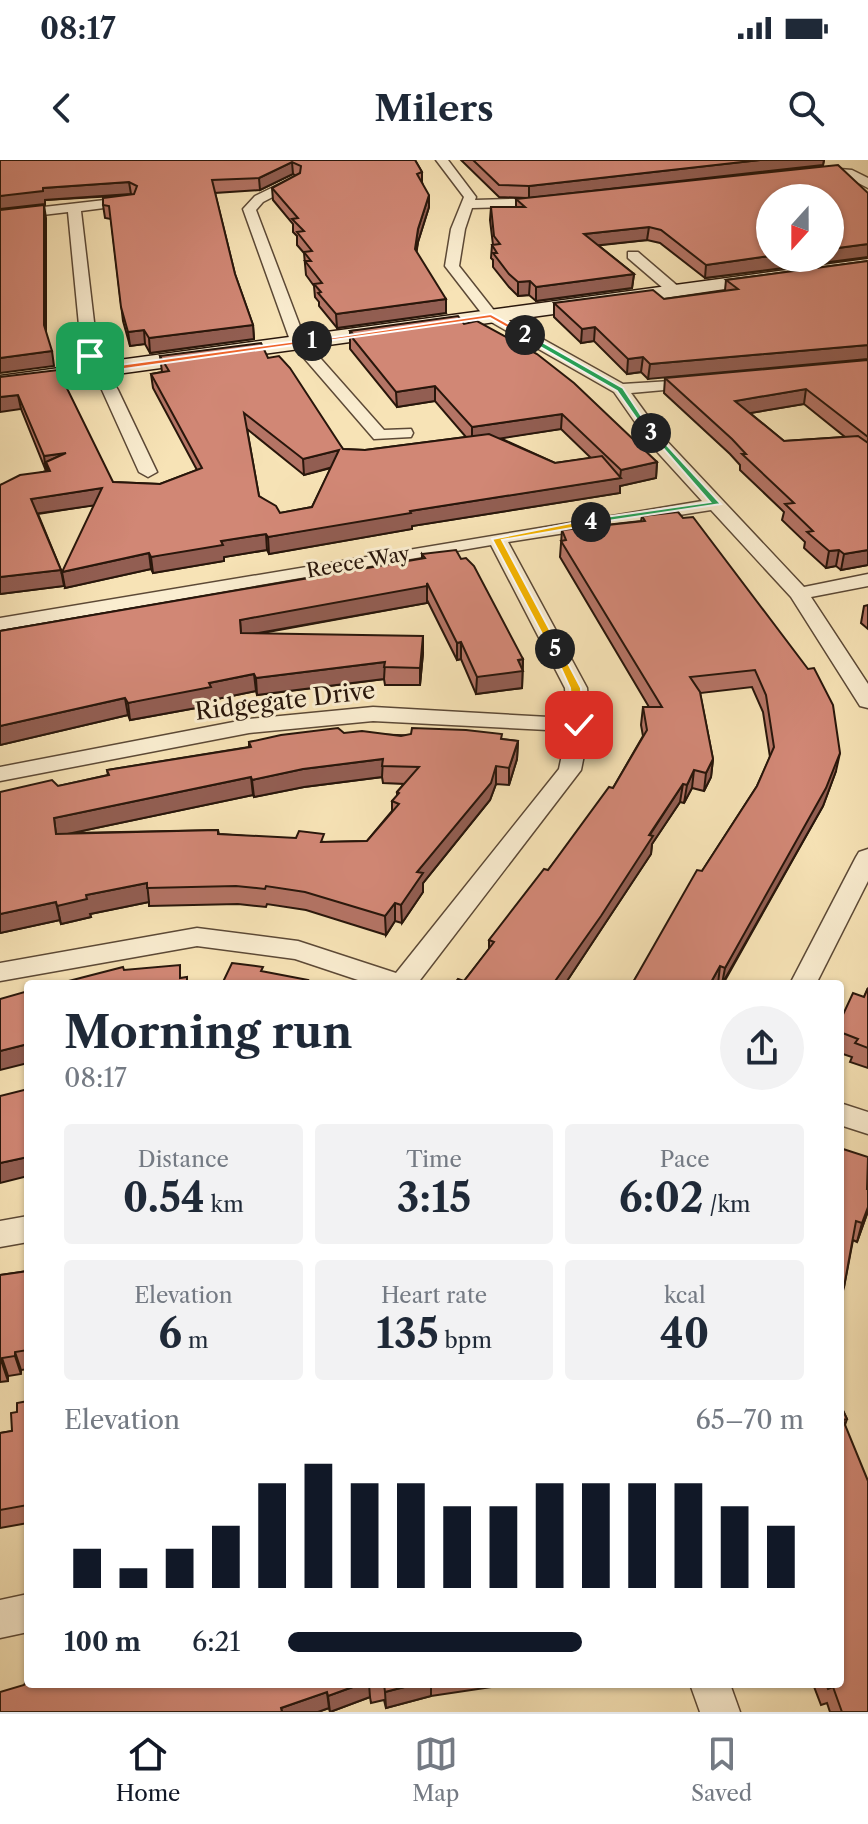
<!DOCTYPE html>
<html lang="en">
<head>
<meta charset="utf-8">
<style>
	body { margin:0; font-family:"Libre Caslon Text",serif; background:#f2f2f3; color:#1f2937; height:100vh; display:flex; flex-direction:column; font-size:30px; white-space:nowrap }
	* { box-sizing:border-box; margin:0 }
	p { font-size:26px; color:#747a83 }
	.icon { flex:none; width:44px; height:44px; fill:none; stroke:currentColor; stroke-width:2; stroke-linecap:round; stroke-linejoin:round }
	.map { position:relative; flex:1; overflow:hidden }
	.panel { position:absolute; left:24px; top:820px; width:820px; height:708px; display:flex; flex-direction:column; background:#fff; border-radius:8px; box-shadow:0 2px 6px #0004 }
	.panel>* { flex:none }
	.needle { width:52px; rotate:201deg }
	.buttons { position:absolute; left:756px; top:24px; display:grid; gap:16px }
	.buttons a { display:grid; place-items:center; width:88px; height:88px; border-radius:50%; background:#fff; box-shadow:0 2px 6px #0004; font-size:40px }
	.pin { position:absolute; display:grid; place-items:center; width:68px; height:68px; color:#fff; margin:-34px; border-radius:16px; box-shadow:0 4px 12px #0006 }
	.km { position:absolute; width:40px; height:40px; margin:-20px; border-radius:50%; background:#222; color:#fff; font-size:22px; line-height:40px; text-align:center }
	.round { display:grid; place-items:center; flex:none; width:84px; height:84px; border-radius:42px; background:#f2f2f3 }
	.summary { display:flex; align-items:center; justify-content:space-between; height:136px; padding:0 40px }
	h1 { font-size:44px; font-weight:800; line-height:60px }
	.stats { display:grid; grid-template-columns:repeat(3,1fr); gap:12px; height:136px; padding:8px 40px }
	.stats div { display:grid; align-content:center; border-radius:8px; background:#f2f2f3; text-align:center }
	.stats b { font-size:40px; font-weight:800 }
	.stats small { font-size:22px; font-weight:400 }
	.stats p { font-size:22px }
	.chart { height:224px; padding:16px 40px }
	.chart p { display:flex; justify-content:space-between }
	.chart svg { width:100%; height:144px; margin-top:8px; stroke:#111827; stroke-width:6 }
	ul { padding:0 40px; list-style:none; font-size:26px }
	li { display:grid; grid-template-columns:128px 96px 1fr; align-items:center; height:60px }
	li i { height:20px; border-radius:10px; background:#111827 }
	.status { display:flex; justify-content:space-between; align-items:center; height:56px; padding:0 40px; background:#fff; direction:ltr }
	.status svg { height:22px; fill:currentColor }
	header { display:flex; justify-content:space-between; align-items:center; height:104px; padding:0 40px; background:#fff; font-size:36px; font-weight:800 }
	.dock { display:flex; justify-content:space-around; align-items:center; height:112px; border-top:2px solid #e0e1e3; background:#fff; font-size:22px; color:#747a83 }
	.dock a { display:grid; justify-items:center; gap:4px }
	.dock .selected { color:#111827 }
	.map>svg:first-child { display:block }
</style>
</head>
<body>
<div class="status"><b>08:17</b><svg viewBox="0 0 49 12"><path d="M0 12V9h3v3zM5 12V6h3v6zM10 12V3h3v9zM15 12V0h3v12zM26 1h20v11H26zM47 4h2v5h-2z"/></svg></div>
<header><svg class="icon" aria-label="back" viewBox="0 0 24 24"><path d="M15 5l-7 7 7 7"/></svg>Milers<svg class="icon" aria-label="search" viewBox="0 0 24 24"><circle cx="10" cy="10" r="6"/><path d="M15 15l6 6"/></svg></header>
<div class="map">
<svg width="868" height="1552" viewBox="0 0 868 1552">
	<rect width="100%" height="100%" fill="#f7e3b6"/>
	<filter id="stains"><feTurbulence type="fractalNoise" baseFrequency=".0025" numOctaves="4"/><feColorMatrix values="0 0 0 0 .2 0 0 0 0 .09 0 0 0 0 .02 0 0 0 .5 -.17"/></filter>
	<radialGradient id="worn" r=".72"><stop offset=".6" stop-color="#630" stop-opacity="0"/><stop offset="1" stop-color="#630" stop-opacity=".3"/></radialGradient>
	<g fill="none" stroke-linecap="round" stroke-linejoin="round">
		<!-- minor casing -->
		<g stroke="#5c4936" stroke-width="3">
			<g id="minor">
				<polygon points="436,0 448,0 476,37 475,40 549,38 555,42 549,46 472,48 465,69 459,106 496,153 623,224 703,219 705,222 697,227 631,233 663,277 804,427 868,414 868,426 811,437 868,524 868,548 860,546 791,437 711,350 508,382 587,528 590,565 581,610 417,824 370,824 295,799 197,786 0,821 0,803 197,768 298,781 396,813 559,609 567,571 373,561 249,573 0,621 0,607 249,559 373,547 567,558 565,528 491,385 0,470 0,458 702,341 651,285 614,232 486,159 445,106 451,69 464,37"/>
				<polygon points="827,8 852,10 868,18 868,28 845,16 811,17 805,13"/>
				<polygon points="294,17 300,21 298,24 263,42 256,50 306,182 384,270 411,269 413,273 411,277 374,279 291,183 243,49 255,36"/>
				<polygon points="131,37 137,41 135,44 81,51 98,196 118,230 157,312 148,317 139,312 102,230 82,196 68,52 0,60 0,52"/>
				<polygon points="628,92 638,92 680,128 680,134 670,134 628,98"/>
				<polygon points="868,689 868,721 816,824 790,824 856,697 859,692"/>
				<polygon points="840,943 868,952 868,974 840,965"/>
				<polygon points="28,1056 28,1082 0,1087 0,1061"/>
				<polygon points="28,1434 28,1472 0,1478 0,1440"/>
				<polygon points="690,1524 730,1524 740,1552 700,1552"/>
			</g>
		</g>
		<!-- secondary casing -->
		<g stroke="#28160b" stroke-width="3">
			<polygon id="secondary" points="868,99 868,111 0,230 0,216"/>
		</g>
		<!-- minor -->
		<use href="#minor" fill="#faedd0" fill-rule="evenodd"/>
		<!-- secondary -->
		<use href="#secondary" fill="#faedd0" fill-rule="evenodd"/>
	</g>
	<!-- wall -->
	<g fill="#b47465" stroke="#28160b" stroke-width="2" fill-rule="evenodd">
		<polygon points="0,0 415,0 422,12 422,22 429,47 418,82 416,92 446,153 337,168 319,146 319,142 315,137 314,126 306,115 304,93 297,85 297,76 293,72 293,64 273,40 272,28 296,16 293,14 260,30 215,33 235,114 253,165 254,179 150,193 145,184 130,186 123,161 111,59 105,58 103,45 132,35 45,40 45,44"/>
		<polygon points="461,0 824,0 823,5 561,34 868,33 868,97 705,118 660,83 647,80 598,85 634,114 632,128 536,141 529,135 518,136 509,127 493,107 493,100 491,98 492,85 493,85 490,60 491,47 516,47 516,39 527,38 499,37"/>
		<polygon points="868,101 648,219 641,212 627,214 594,181 581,183 554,157 554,143 664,139 725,130 726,120"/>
		<path d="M464,164L657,302L656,318L620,326V333L412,366V369L269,394L267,390L224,397V401L153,413L151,409L65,428L94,345L38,354L61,410L64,426L0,434V325L46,311L21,249L0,217L113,322L160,324L197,310L153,228L151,214L162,212L160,196L268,198L343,289L365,290L466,277L435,241L397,247L350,189V171ZM247,269L304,315L331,308L312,347L280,353L259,336ZM561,269L591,298L555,303L500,278Z"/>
		<path d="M868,200V405L841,410L836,406L826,408L804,388L805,382L782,360L784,352L740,310V305L730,294L664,233L665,218ZM804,244L845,277L784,281L750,253Z"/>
		<polygon points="642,356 836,611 823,646 723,824 632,824 702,711 757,626 770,597 763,552 752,527 700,533 713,599 711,617 704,631 692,628 684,643 680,642 652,684 651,694 565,824 454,824 464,821 489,789 489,780 548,710 613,628 643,576 641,565 643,547 649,547 560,397 562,370 641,361"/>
		<polygon points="422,394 523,499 522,528 476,534 461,499 457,500 427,440 427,443 257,474 423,493 420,525 385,525 384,519 257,535 256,531 212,540 213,545 130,560 128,555 0,585 0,471 422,399"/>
		<polygon points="868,445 868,469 861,463 864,446"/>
		<path d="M344,573L502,579L518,581L517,599L509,625L496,624L490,640L423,723V732L402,763L395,761L386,775L306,750L267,744L266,747L238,744L149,746V742L90,754L91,757L61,764L60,760L0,773L58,626L108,615L107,610L249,587V582ZM382,617L383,623L404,624L397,632V636L392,641V651L367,681L325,682L219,674L218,670L72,673L253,635L254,637L304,627Z"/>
		<polygon points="868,828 868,908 850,902 852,897 840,893 840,861 864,837"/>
		<polygon points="840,988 868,1051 857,1082 853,1080 844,1127 840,1142"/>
		<polygon points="28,1111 28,1209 21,1210 21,1214 8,1216 8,1221 0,1222 0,1115"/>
		<polygon points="28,1241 28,1363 0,1368 0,1273 12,1271 17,1252"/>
		<polygon points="840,1244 847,1259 845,1265 868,1552 830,1552 827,1543 821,1545 813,1524 840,1524"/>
		<polygon points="28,1524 512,1524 431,1536 386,1548 384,1540 371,1543 370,1537 330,1552 329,1548 318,1552 0,1552"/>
	</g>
	<!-- shaded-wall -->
	<g fill="#925e52" stroke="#28160b" stroke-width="2">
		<polygon points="760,0 824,0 823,5 529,38 529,26"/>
		<polygon points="292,2 293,14 260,30 259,18"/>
		<polygon points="129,22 131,34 45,40 45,44 0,49 0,36 43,28"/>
		<polygon points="429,35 429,47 418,82 415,103 415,89 418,69"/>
		<polygon points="44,45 46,58 46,180 44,165"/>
		<polygon points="649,67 647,80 583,87 584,74"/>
		<polygon points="868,84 868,97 705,118 706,105 770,96 770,98 830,98 830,89"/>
		<polygon points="634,114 632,128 536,141 536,127"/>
		<polygon points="530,121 529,135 518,136 518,122"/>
		<polygon points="446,139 446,153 337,168 336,154"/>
		<polygon points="253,165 254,179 150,193 149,178"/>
		<polygon points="595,167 594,181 581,183 582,169"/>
		<polygon points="144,170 145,184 130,186 128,172"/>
		<polygon points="868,185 868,199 648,219 650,204"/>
		<polygon points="52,191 54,206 0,213 0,198"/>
		<polygon points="643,197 641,212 627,214 628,199"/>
		<polygon points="435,226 435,241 397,247 396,232"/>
		<polygon points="806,229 804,244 733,256 735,241"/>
		<polygon points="18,235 21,249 0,252 0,237"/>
		<polygon points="562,254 561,269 472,283 472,267"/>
		<polygon points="339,290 340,305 304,315 303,299"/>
		<polygon points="66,293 46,302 48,311 46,311 44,296"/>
		<polygon points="657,302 656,318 620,326 620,333 412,366 412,369 269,394 268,377 410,351 620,318 621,310"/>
		<polygon points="102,328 104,344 34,354 31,339"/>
		<polygon points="266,374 267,390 224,397 224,401 153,413 151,397 221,381"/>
		<polygon points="839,390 836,406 826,408 829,391"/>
		<polygon points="868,390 868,405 841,410 844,394"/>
		<polygon points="149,393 151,409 65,428 62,412"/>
		<polygon points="61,410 64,426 0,434 0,417"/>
		<polygon points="427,423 427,443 241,476 240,460"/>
		<polygon points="423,476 423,493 420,525 420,508"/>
		<polygon points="461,482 461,499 457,500 457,483"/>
		<polygon points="523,499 522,528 476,534 477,517 518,500"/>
		<polygon points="385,502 384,519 257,535 256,518"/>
		<polygon points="254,514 256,531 212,540 213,545 130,560 128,543 209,523"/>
		<polygon points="125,538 128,555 0,585 0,566"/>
		<polygon points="518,581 517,599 509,625 509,608"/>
		<polygon points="840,593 836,611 823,646 722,824 725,808"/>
		<polygon points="383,599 382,617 304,627 254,637 252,620 303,609"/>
		<polygon points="713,599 711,617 704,631 706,613"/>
		<polygon points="496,606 496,624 490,640 423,723 423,732 402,763 401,745 417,712"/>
		<polygon points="694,610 692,628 684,643 687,625"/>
		<polygon points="251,617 253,635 58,676 56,674 54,658"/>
		<polygon points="683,624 680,642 652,684 651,694 565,824 553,824"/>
		<polygon points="147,723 149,742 90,754 91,757 61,764 57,746 86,735"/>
		<polygon points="56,742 60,760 0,773 0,754"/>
		<polygon points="395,743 395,761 386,775 385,756"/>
		<polygon points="720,806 718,824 710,824"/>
		<polygon points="28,884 28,903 0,910 0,891"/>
		<polygon points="28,997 28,1016 0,1023 0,1003"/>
		<polygon points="868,1047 868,1051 857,1082 862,1063"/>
		<polygon points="15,1192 21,1210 21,1214 15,1196"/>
		<polygon points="2,1198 8,1216 8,1221 2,1203"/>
		<polygon points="361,1524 369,1524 370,1537 330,1552 328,1536"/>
		<polygon points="416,1524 431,1524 431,1536 386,1548 385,1532"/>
		<polygon points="327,1532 329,1548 318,1552 282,1552 281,1548"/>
	</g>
	<!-- building -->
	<g fill="#d18775" stroke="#28160b" stroke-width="2" fill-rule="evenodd">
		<polygon points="0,0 415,0 422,12 417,14 429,35 418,69 415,89 446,139 336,154 318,133 321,132 314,124 322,123 305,101 311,101 304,92 312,91 297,72 304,71 292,59 298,58 272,28 300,13 301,6 292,2 259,18 212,20 235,114 253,165 149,178 144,170 128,172 121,147 109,46 103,45 103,38 134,34 137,26 129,22 43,28 43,31 0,36"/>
		<polygon points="473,0 760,0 529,26 499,25"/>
		<polygon points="838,5 868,33 868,84 830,89 830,38 770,38 770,96 706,105 661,70 649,67 584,74 634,114 536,127 530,121 518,122 509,114 493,93 497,93 492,85 500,84 494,76 491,47 525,47 516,39"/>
		<polygon points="44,45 44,165 52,191 0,198 0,50"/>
		<polygon points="868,101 868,185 650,204 643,197 628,199 595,167 582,169 554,143 653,130 664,139 738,129 726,120"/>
		<polygon points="458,156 464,164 477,161 537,194 574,223 657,302 621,310 562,254 472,267 435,226 396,232 350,175 354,175 350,171"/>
		<path d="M261,183L268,198L279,196L290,208L343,289L365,290L489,274L555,303L602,296L621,318L410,351L411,353L268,377L266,374L221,381L223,385L151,397L149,393L62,412L102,328L31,339L61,410L0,417V325L20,315L50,311L46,302L66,293L44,296L18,235L0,237V217L58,210L113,322L160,324L202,308L151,214L169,211L160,196ZM244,253L303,299L339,290L312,347L280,353L276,346L259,336Z"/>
		<polygon points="868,200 868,277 806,229 735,241 784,281 858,276 868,283 868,390 844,394 839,390 829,391 807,372 813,371 785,344 794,343 742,294 746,294 732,279 665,218"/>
		<polygon points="678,352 683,358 693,357 808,509 814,508 833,545 840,593 826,628 725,808 720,806 710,824 632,824 697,710 702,711 757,626 774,587 766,535 755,510 690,517 700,532 713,599 706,613 694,610 687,625 683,624 649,675 653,676 601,756 553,824 454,824 458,819 464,821 494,782 489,780 544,709 548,710 609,627 613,628 647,570 643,547 662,547 561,381 566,380 562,370 645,361 642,356"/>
		<polygon points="456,390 461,399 466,398 474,406 523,499 518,500 523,511 477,517 461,482 457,483 427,423 427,426 240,460 241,473 423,476 420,508 384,507 385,502 256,518 254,514 209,523 211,527 128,543 125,538 0,566 0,471 425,398 422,394"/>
		<path d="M338,568L344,573L362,571L401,576L411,574L412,568L466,570L502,574L501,579L518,581L509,608L496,606L491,623L417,712L423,713L401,745L395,743L385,756L305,732L266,726L265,729L236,726L147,728V723L86,735L87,739L57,746L56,742L0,754V632L52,620L58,626L109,615L107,610L251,587L249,582L281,575ZM383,599L382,606L419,607L397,632L399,633L392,641L399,644L367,681L321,682L324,674L299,671L296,678L218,674V670L56,674L54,658L251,617L252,620L303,609Z"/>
		<polygon points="232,803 263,807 261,811 308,820 306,824 222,824"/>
		<polygon points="180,805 180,818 187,817 187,824 57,824 123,807 124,810"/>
		<polygon points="868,828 868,888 855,883 858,879 840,872 840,861 853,833 864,837"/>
		<polygon points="28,831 28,884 0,891 0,839"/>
		<polygon points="28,929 28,997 0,1003 0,936"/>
		<polygon points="840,988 868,997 867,1029 868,1029 868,1047 862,1063 856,1061 844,1127 840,1126"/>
		<polygon points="28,1111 28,1190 15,1192 15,1196 2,1198 2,1203 0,1203 0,1115"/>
		<polygon points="28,1241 28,1345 0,1350 0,1273 12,1271 11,1253 17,1252 17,1243"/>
		<polygon points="840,1244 847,1259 843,1260 868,1321 868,1552 842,1552 833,1527 828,1529 826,1524 840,1524"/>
		<polygon points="28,1518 28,1524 361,1524 328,1536 327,1532 281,1548 282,1552 0,1552 0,1532 24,1525"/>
		<polygon points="369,1524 416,1524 385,1532 384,1524 370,1527"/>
	</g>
	<!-- split-1 -->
	<polygon fill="#f0652b" stroke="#fff" stroke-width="2" points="312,179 315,182 96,213 86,196 92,195 98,208"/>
	<!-- split-2 -->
	<polygon fill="#f0652b" stroke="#fff" stroke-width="2" points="491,154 529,175 523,177 490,158 312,183 308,181"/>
	<!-- split-3 -->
	<polygon fill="#22a559" stroke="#fff" stroke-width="2" points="523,174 528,174 623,228 654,275 648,275 617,231 523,177"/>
	<!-- split-4 -->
	<polygon fill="#22a559" stroke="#fff" stroke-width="2" points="648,271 654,271 721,344 588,364 591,359 710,342"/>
	<!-- split-5 -->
	<polygon fill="#f5b400" stroke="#fff" stroke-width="2" points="591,359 595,364 502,380 560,489 551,491 492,379"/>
	<!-- split-6 -->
	<polygon fill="#f5b400" stroke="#fff" stroke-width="2" points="551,486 559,486 581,528 583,568 573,565 570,528"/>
	<g text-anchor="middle" stroke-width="6" stroke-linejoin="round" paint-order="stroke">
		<!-- far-street labels -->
		<g font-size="20" fill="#28160b" stroke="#faedd0">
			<text transform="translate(358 402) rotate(-10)" y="7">Reece Way</text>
		</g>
		<!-- street labels -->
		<g font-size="24" fill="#28160b" stroke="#faedd0">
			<text transform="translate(285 541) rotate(-7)" y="8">Ridgegate Drive</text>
		</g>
	</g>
	<rect width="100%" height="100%" filter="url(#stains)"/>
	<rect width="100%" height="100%" fill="url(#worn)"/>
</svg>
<div class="buttons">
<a><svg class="needle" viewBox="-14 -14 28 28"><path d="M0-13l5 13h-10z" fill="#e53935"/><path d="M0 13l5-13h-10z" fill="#747a83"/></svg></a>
</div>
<div class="pin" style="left:90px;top:196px;background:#1e9e55"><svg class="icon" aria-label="arrive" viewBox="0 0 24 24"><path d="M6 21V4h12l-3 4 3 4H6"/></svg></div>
<div class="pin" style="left:579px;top:565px;background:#d93025"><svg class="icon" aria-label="check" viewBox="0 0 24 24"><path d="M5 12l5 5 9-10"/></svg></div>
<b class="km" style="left:312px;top:181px">1</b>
<b class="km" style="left:525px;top:175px">2</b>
<b class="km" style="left:651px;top:273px">3</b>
<b class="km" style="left:591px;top:362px">4</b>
<b class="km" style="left:555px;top:489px">5</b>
<section class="panel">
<div class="summary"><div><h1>Morning run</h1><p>08:17</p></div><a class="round"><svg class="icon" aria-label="share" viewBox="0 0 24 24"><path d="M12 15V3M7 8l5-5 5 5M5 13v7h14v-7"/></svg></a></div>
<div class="stats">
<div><p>Distance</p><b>0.54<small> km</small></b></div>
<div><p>Time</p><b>3:15</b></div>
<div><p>Pace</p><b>6:02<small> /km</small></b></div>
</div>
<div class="stats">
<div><p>Elevation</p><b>6<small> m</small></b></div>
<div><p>Heart rate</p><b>135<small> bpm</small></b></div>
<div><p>kcal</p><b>40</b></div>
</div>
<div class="chart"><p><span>Elevation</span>65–70 m</p>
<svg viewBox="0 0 160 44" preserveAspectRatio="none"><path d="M5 44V32M15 44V38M25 44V32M35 44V25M45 44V12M55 44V6M65 44V12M75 44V12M85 44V19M95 44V19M105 44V12M115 44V12M125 44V12M135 44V12M145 44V19M155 44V25"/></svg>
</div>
<ul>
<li><b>100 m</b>6:21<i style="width:57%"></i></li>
</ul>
</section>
</div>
<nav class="dock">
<a class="selected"><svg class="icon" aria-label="home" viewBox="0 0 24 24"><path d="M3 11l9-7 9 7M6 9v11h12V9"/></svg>Home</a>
<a><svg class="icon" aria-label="map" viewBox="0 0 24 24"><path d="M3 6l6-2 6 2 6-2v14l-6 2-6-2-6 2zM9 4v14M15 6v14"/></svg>Map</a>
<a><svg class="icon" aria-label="saved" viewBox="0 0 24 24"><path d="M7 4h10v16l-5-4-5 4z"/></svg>Saved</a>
</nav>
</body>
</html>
